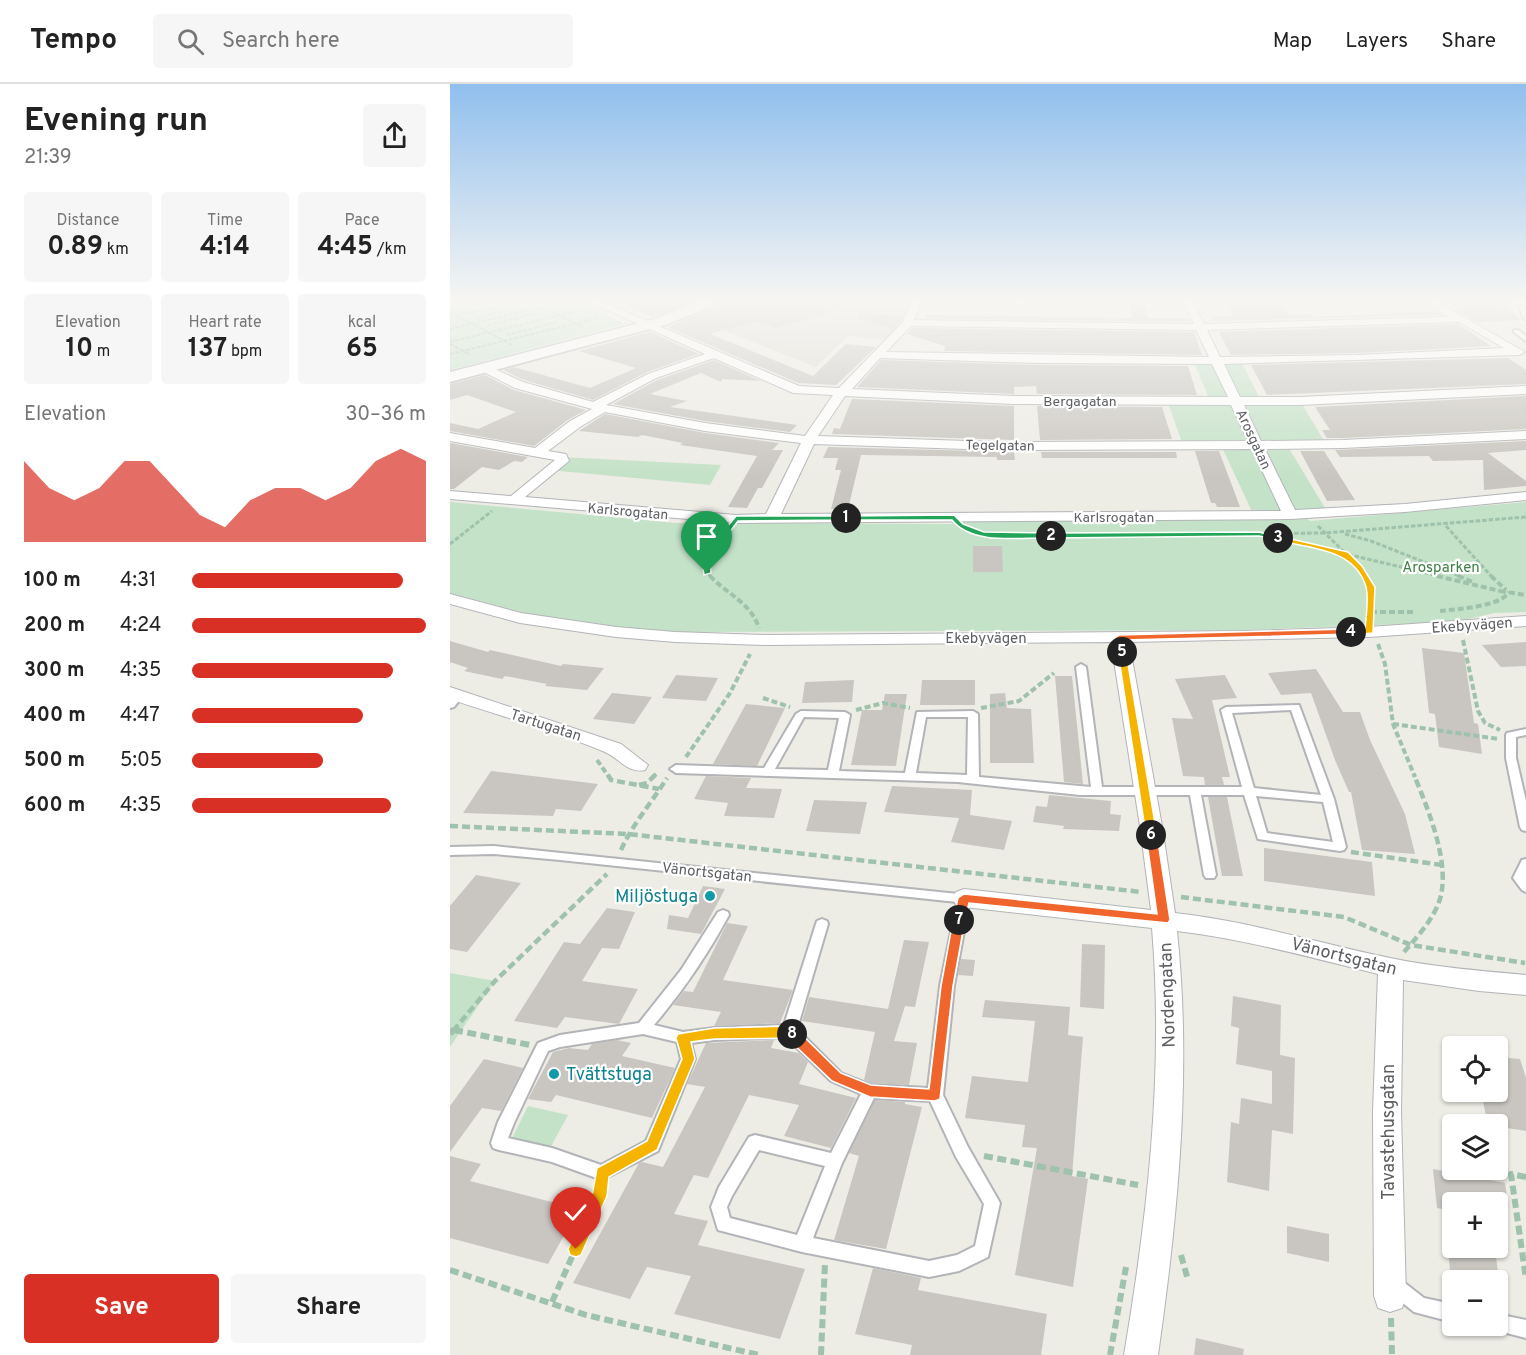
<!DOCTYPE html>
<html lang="en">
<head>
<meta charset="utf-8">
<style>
	body { margin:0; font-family:Overpass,sans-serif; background:#f6f6f6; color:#222; height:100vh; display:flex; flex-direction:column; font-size:22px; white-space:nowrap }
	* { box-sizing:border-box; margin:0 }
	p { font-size:20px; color:#767676 }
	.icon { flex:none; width:33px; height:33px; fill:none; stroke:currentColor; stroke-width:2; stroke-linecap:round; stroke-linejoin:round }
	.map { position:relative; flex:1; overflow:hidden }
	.drawer { display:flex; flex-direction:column; background:#fff; width:450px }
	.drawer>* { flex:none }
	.buttons { position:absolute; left:992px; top:952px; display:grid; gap:12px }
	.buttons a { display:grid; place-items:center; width:66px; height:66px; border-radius:6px; background:#fff; box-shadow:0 2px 4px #0004; font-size:30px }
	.pin { position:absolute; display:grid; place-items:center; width:51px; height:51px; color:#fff; margin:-62px -26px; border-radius:50% 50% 50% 0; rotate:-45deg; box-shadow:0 0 6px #0007 }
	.pin .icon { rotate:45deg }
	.km { position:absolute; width:30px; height:30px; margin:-15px; border-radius:50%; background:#222; color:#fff; font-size:16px; line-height:30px; text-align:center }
	.round { display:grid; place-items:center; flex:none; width:63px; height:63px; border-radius:6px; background:#f6f6f6 }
	.summary { display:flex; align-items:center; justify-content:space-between; height:102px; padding:0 24px }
	h1 { font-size:33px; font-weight:700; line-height:45px }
	.metrics { display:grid; grid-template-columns:repeat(3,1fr); gap:9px; height:102px; padding:6px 24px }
	.metrics div { display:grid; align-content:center; border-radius:6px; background:#f6f6f6; text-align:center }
	.metrics b { font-size:26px; font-weight:700 }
	.metrics small { font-size:16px; font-weight:400 }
	.metrics p { font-size:16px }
	.chart { height:168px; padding:12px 24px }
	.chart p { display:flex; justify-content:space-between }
	.chart svg { width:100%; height:108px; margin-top:6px; fill:#d93025; opacity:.7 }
	.cta { display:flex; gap:12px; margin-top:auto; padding:12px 24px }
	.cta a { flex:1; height:69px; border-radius:6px; background:#d93025; color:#fff; font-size:24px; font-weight:700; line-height:69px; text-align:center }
	.cta a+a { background:#f6f6f6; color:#222 }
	ul { padding:0 24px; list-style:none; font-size:20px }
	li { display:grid; grid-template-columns:96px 72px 1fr; align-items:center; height:45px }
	li i { height:15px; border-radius:8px; background:#d93025 }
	header { display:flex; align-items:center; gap:36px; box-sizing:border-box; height:84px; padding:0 30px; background:#fff; border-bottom:2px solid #e0e0e0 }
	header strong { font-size:28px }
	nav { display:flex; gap:33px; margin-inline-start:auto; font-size:21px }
	.search { width:420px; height:54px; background:#f6f6f6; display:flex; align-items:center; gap:15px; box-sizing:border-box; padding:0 21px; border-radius:6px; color:#767676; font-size:22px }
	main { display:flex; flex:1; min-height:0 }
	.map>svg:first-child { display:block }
</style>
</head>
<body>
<header>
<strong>Tempo</strong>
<div class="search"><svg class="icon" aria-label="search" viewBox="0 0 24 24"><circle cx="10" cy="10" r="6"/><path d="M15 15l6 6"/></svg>Search here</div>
<nav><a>Map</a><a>Layers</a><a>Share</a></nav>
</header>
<main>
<section class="drawer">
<div class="summary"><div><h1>Evening run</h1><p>21:39</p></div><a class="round"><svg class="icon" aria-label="share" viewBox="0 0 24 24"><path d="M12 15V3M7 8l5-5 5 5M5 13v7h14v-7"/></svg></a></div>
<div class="metrics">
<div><p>Distance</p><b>0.89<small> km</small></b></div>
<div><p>Time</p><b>4:14</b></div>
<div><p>Pace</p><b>4:45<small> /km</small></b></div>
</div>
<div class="metrics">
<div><p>Elevation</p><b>10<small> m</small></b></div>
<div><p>Heart rate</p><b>137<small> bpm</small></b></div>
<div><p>kcal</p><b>65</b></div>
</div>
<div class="chart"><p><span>Elevation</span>30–36 m</p>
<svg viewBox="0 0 160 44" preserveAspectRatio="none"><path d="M0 44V11L10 22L20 27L30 22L40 11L50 11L60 22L70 33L80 38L90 27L100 22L110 22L120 27L130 22L140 11L150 6L160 11V44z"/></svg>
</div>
<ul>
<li><b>100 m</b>4:31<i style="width:90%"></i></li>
<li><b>200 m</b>4:24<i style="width:100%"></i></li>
<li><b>300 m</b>4:35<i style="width:86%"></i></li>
<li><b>400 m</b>4:47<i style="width:73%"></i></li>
<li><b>500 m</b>5:05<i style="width:56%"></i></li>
<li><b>600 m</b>4:35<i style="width:85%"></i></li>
</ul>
<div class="cta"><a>Save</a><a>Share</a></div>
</section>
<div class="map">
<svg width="1076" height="1271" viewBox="0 0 1076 1271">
	<rect width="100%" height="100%" fill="#edece5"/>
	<!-- education -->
	<polygon fill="#dddbd3" points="282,215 463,215 454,239 434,256 398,252 366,283 243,234"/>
	<!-- green -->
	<g fill="#c4e2c7">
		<polygon points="0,215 123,215 175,240 0,286"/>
		<polygon points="743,276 791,277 811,317 850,317 876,360 837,361 878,429 804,432 771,361 733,361 717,317 760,317"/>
		<polygon points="111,373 271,381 260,401 99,386"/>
		<polygon points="0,418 226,439 501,440 512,437 856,434 860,437 1076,418 1076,528 1044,529 1005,538 793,546 227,548 171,543 75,529 0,509"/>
		<polygon points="0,889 45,897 0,963"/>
		<polygon points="78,1022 118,1031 99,1066 60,1058"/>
	</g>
	<!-- building -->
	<g fill="#c9c6c1">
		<polygon points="160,215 249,215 203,233"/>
		<polygon points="275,215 401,215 402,217 378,225 384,227 327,244 307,237 260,250 363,292 396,260 426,263 386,301 348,299 217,243 272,220"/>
		<polygon points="780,215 826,215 840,231 860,230 863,233 986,227 991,231 764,237 761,232 784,232 773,216"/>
		<polygon points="679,217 694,218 698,234 739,235 740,238 467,234 475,234 477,231 683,234"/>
		<polygon points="1000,218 1057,221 1070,236 1027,238 1007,226"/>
		<polygon points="409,228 453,232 443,245 408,234"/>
		<polygon points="1008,240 1041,262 907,269 781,271 769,248"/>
		<polygon points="462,244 744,248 752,271 494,267 495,262 457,250"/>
		<polygon points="200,248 249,270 197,288 143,316 74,296 53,286 64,283 140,304 186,284 129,267"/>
		<polygon points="1058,274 1076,286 1076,300 817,311 801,281"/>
		<polygon points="264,276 311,297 272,295 271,298 251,289 200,310 237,317 220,323 347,341 340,348 255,337 163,320 207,296"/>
		<polygon points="431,276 587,281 738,282 747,311 587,310 586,302 564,303 564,310 407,303"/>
		<polygon points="35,291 64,306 136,326 119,335 84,362 0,347 0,339 28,345 66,328 17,311 0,316 0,300"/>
		<polygon points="1076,312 1076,345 893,354 877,354 872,346 880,346 865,323"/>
		<polygon points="402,315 564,322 564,356 382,350 384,344 390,345"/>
		<polygon points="587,322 712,323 722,355 590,356"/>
		<polygon points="155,330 255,349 329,359 322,366 333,366 312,404 308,404 297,424 278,423 307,372 230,361 233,359 192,351 188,353 129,347"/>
		<polygon points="1076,357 1076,366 1038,369 1076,397 1076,402 1034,406 1033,376 983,377 979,372 890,373 885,366"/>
		<polygon points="0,359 78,373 72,378 64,377 49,386 32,383 4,405 0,405"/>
		<polygon points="378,363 564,368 565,376 547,376 547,373 411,371 398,425 381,425 391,386 385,386 388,374 373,374"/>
		<polygon points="745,367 769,367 790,423 767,423 765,419 761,419"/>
		<polygon points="850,367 874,367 905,416 877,417"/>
		<polygon points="591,368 726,368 727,374 592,374"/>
		<polygon points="523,462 552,462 553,488 523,488"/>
		<polygon points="0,557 38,568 40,566 111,582 113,580 154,584 137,606 95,602 97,600 55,592 52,595 14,587 18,584 0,578"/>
		<polygon points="1076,558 1076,582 1051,583 1032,561"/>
		<polygon points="972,564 1014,569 1024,639 1028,640 1032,670 989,663 985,630 979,629"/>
		<polygon points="866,585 893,628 910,628 920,656 955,730 965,770 912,766 901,708 899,708 885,676 861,609 831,611 818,589"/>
		<polygon points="226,591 268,594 256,617 212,614"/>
		<polygon points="775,591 787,614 762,616 780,693 772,693 774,701 755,701 754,693 733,692 722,634 743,635 725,595"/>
		<polygon points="605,592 622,592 633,700 614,698"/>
		<polygon points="404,596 402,618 352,619 355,598"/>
		<polygon points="472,596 525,596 525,621 470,621"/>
		<polygon points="162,609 202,613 184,640 143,635"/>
		<polygon points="555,609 557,624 581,625 584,679 540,679 540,610"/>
		<polygon points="435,610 457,610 446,682 401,681 412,626 432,626"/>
		<polygon points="296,620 335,624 307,682 263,680"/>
		<polygon points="41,687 148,700 131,727 106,725 103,732 13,729"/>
		<polygon points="256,692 301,694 296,704 332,705 324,734 274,732 278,719 244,715"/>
		<polygon points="442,702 522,706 520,731 562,737 554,766 501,758 509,734 434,728"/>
		<polygon points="599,711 661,717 660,730 671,731 669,747 613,745 614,742 583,738 586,722 597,723"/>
		<polygon points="758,713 777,713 793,792 772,792"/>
		<polygon points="364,716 417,718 410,750 356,747"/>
		<polygon points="814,764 922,778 925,812 814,797"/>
		<polygon points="26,791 71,799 17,868 0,865 0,822"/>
		<polygon points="253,802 275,805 251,850 217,845 219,831 238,834"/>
		<polygon points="157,824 185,828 169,865 152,864 132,897 188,905 169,940 115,933 107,944 64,937 114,858 130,860"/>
		<polygon points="277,839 298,842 273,896 343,906 330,939 264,942 271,928 223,921 234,907 243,908"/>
		<polygon points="454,856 479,858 465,923 455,922 444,957 467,959 459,1001 421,999 414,996 425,948 352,937 359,913 438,925"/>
		<polygon points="632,860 655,861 654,925 630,923"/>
		<polygon points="511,875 525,876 523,892 508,891"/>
		<polygon points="783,912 831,921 830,971 845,974 843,1050 822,1046 819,1107 777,1098 781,1038 789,1040 791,1014 822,1020 822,987 786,980 789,944 781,942"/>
		<polygon points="535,916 620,923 618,951 633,953 622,1092 638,1095 623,1203 565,1191 587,1064 572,1063 575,1041 515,1034 522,992 578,998 585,937 532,933"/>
		<polygon points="167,956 181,959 172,972 225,984 202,1034 106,1011 101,1018 78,1015 103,968 119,964 138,966 142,960"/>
		<polygon points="324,956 321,964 349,969 358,978 349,1000 406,1014 381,1064 334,1052 349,1021 299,1011 258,1094 244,1091 224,1130 258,1137 248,1161 355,1185 330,1255 224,1230 241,1192 197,1183 180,1215 123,1199 189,1079 192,1078 213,1083 255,1003 237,1000 256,959"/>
		<polygon points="1047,973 1070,975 1076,994 1076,1047 1038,1041 1031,1008 1047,1008"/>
		<polygon points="34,975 73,984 51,1027 32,1024 0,1068 0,1022"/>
		<polygon points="425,1016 455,1018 455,1020 472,1023 436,1165 384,1156 409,1072 399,1069"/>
		<polygon points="0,1072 31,1080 20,1097 129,1125 98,1180 0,1154"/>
		<polygon points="983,1085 1055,1099 1058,1119 1002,1119 1002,1127 987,1124"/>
		<polygon points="837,1142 879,1150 879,1178 837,1169"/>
		<polygon points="998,1164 1045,1164 1049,1197 1001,1197"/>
		<polygon points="423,1184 471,1194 468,1206 597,1230 591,1271 460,1271 462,1261 405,1250"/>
		<polygon points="746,1254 794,1265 793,1271 744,1271"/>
	</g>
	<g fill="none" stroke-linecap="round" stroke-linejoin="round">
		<!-- lane casing -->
		<g stroke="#b2b4b8" stroke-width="4">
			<g id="lane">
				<polygon points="476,215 484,215 481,217"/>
				<polygon points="1067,216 1072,217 1076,227 1076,235 1073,233"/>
				<polygon points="1064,246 1068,246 1076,252 1076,257 1064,248"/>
				<path d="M631,580L636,583L652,703H792L771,626L776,623L849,621L884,715L896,763L894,766L890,767L808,755L794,711H751L766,791L764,794H756L754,791L740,711H630L508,698L226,689L220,685L226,681L314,684L346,630L351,627L395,628L400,631L389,687L455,689L467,628L523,627L528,630L529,693L641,703L626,583ZM841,626L871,711L804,704L782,629ZM354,633L389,634L378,686L325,685ZM476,633H518L517,691L466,689ZM806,712L873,718L883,758L817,749Z"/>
				<polygon points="8,609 13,612 4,623 0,624 0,615 4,610"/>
				<polygon points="1076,645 1076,651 1066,653 1066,674 1076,717 1076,747 1072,746 1070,743 1056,674 1056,651 1057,649"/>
				<path d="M44,762L518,811L520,814L504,902L493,1011L518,1063L550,1119L538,1173L509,1187L479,1193L352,1168L268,1146L261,1123L269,1103L299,1053L305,1051L381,1069L411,1010L381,997L336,953L264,956L241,959L245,975L208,1067L152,1096L102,1078L49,1066L43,1064L41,1059L48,1038L88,959L110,951L189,939L231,886L268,828L273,826L278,828L279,831C258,870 233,907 204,941L233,948L264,944L334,941L366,840L367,837L372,835L377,837L378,840L347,945L391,989L421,1001L478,1004L490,902L507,818L110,776L44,770L0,771V763ZM193,950L227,958L231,975L196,1057L151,1081L102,1064L58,1054L64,1039L98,967L110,963ZM424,1014L480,1017L506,1073L534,1120L525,1162L507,1171L479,1177L363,1154L392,1079ZM309,1066L375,1082L347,1151L280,1134L277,1123L282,1112Z"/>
				<polygon points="1076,775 1076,808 1072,806 1063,794 1072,776"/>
				<polygon points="945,1193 951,1196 974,1214 1002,1220 1002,1238 964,1228 939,1208 936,1202 939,1196"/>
				<polygon points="1047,1230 1076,1236 1076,1254 1041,1245 1039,1242 1047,1242"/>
			</g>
		</g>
		<!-- street casing -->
		<g stroke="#b2b4b8" stroke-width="2">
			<g id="street">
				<path d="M133,215H146L349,302L389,304L453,238L462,215H472L464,236L734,240H744L732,215H742L754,240L999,233L970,215H982L1075,268L1069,271L774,280L790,313H850L1076,302V310L850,321H794L811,357L893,356L1076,347V355L893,364L815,365L845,426L955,420L1076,408V416L955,428L840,435L286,439L0,415V407L61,412L105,376L0,357V349L85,364L120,337L142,325L65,304L30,286V282H38L73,298L143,318L198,290L255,270ZM1009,238L1054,264L907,271L770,273L757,246ZM461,242L746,246L759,273L436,268ZM264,274L343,309L383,311L355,352L255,339L156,321L206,294ZM430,274L587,279L762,280L778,313L564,312L402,305ZM395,312L564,320L781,321L798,357L547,358L368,352ZM155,328L255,347L351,359L316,430L286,431L75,413L119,377L116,370L98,367L130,343ZM364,360L547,366L802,365L831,427L331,430Z"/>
				<polygon points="1047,215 1076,215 1076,221 1052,218"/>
				<path d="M0,510L71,529L166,543L225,548L317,551L795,547L919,543L1076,532V542L919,553L679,558L712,742L725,829C798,837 868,859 940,874C984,883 1031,887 1076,891V911L1029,907L953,896L951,1028L956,1212L952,1224L940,1228L928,1224L924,1212L923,1028L928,890C862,874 795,855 727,847C742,989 728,1130 708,1271H674C698,1129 714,988 702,844L514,823L506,820L502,814L506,808L514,805L701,826L690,742L661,558L317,561L225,558L166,553L70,539L0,520Z"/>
				<path d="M0,603L171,660L198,681L195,686C178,690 169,674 155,668C106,647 50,632 0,615Z"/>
			</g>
		</g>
		<!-- secondary casing -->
		<g stroke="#b4b6ba" stroke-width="3">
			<polygon id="secondary" points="254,215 273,215 271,218 215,241 0,298 0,288 205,235"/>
		</g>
		<!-- path-far4 -->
		<g stroke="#9ec2ab" stroke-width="2" stroke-dasharray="4 1.5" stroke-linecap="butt">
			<polyline points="107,215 130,226"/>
			<polyline points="77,216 133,243"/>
			<polyline points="0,218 13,215"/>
			<polyline points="0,223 38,215"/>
			<polyline points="7,225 54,215"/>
			<polyline points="0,228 62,261"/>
			<polyline points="0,233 81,215"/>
			<polyline points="26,234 71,223"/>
			<polyline points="38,241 86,229"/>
			<polyline points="0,245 113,218"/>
			<polyline points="57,251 107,238"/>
			<polyline points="0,258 130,226"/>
			<polyline points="0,260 20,271"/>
			<polyline points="0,270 148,234"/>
		</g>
		<!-- path-far3 -->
		<g stroke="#9ec2ab" stroke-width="3" stroke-dasharray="4.5 2" stroke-linecap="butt">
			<polyline points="868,442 910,484 915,493"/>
			<polyline points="996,442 1042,493"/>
			<polyline points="526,448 552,452 875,449 1076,433"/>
			<polyline points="895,450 921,457 1012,493"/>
			<polyline points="816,451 993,493"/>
			<polyline points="0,460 42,427"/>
			<polyline points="261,493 256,486 255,477 277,447"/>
		</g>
		<!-- path-far2 -->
		<g stroke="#9ec2ab" stroke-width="4" stroke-dasharray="6 3" stroke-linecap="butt">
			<path d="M260,492C277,510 301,519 309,544"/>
			<polyline points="915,492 921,503 920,534"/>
			<polyline points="987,492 1050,507"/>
			<polyline points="1008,492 1023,498"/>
			<polyline points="1041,492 1056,506"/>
			<polyline points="1050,507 1076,511"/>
			<path d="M990,527C1007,525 1050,523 1059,508"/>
			<polyline points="921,528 964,528"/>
			<polyline points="1013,556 1028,627 1035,639 1050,646"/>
			<polyline points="928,560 935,580 943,640 965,693"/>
			<polyline points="313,614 340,623"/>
			<polyline points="531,624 569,617 604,589"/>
			<polyline points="406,626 433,619 460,624"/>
			<polyline points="943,640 1049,655"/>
			<polyline points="236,673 280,609 300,570"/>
			<polyline points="147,676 159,693"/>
			<polyline points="203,693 206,690"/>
		</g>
		<!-- path-far1 -->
		<g stroke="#9ec2ab" stroke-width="4.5" stroke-dasharray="8 4" stroke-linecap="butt">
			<polyline points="158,691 161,696 209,705"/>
			<polyline points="189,701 197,699 205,691"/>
			<polyline points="0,742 178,750 691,808"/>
			<path d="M171,766C182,741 202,718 217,694"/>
			<polyline points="901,768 992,781"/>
			<polyline points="731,813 894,833 961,861 1075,879"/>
			<path d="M954,868C967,853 982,837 989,818C1002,782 978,725 964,691"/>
			<polyline points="4,946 8,947"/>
			<polyline points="3,947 45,897 157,790"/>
		</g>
		<!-- path -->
		<g stroke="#9ec2ab" stroke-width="6" stroke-dasharray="9 4.5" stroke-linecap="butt">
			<polyline points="4,946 80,961"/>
			<polyline points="0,950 4,945"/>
			<polyline points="534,1072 688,1101"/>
			<polyline points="1076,1093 1061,1090 1076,1195"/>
			<polyline points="731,1171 738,1196"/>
			<polyline points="0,1186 136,1231 309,1271"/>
			<polyline points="102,1218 149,1112 150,1102"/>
			<polyline points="941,1234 942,1271"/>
			<polyline points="371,1271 375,1179"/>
			<polyline points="660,1271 676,1183"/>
		</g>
		<!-- lane -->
		<use href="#lane" fill="#fff" fill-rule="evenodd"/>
		<!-- street -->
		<use href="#street" fill="#fff" fill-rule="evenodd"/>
		<!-- secondary -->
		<use href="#secondary" fill="#fff" fill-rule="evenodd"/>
	</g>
	<!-- sky -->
	<linearGradient id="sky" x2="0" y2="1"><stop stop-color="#90bfed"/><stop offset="0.55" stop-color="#f7f6f3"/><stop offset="1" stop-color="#f7f6f3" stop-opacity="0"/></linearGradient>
	<rect width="1076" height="393" fill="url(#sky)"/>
	<!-- split-1 -->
	<polygon fill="#22a559" stroke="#fff" stroke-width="1.5" points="286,432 396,432 400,434 396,436 288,437 260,474 261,489 254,491 252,474"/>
	<!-- split-2 -->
	<path fill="#22a559" stroke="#fff" stroke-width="1.5" d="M504,431L513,440L534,448L601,449L605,452L601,454C571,453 523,462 502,436H396L392,434L396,432Z"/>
	<!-- split-3 -->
	<polygon fill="#22a559" stroke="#fff" stroke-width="1.5" points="809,448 832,454 828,456 809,452 601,454 597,452 601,449"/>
	<!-- split-4 -->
	<path fill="#f5b400" stroke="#fff" stroke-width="1.5" d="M828,452L898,468L912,482L925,503L923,549L901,551L897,548L901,545H915C916,533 919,514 916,503C905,464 858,464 825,456V452Z"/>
	<!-- split-5 -->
	<polygon fill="#f0652b" stroke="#fff" stroke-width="1.5" points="901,545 904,546 904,550 674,556 676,568 672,571 668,568 664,554 669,551"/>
	<!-- split-6 -->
	<polygon fill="#f5b400" stroke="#fff" stroke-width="1.5" points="672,566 676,568 707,751 701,755 696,751 668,568"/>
	<!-- split-7 -->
	<polygon fill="#f0652b" stroke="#fff" stroke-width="1.5" points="701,747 707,751 720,836 718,839 519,819 514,839 505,839 503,836 508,814 514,810 707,830 696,751"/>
	<!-- split-8 -->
	<polygon fill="#f0652b" stroke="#fff" stroke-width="1.5" points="509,831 515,836 503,902 490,1015 485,1017 420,1013 382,997 337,954 335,950 337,946 347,946 391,989 421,1001 479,1005 491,902 503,836"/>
	<!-- split-9 -->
	<polygon fill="#f5b400" stroke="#fff" stroke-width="1.5" points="339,942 344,944 348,950 347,954 264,955 241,958 245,975 207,1066 159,1093 157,1112 131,1171 126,1173 120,1171 118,1165 142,1112 147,1084 197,1057 232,975 226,954 228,950 264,944"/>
	<!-- markers -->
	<g fill="#0f9aa8" stroke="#fff" stroke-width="2">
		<circle cx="260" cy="812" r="6"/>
		<circle cx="104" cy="990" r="6"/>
	</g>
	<g text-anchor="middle" stroke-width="4.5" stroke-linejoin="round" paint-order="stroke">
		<!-- far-street labels -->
		<g font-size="14" fill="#5d5f63" stroke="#fff">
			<text x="630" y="322">Bergagatan</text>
			<text transform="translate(804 355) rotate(65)" y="5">Arosgatan</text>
			<text transform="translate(550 361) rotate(1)" y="5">Tegelgatan</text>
			<text transform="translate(178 427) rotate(5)" y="5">Karlsrogatan</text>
			<text x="664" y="438">Karlsrogatan</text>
		</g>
		<!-- park labels -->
		<g font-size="15" fill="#3f8048" stroke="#fff">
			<text x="991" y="488">Arosparken</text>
		</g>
		<!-- street labels -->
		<g font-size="15" fill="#5d5f63" stroke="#fff">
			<text transform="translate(1022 541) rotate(-4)" y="5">Ekebyvägen</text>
			<text x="536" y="559">Ekebyvägen</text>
			<text transform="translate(96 641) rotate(18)" y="5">Tartugatan</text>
			<text transform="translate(257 788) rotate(6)" y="5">Vänortsgatan</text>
		</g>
		<!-- near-culture labels -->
		<g font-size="18" fill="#0d838f" stroke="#fff" text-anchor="end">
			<text x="248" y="818">Miljöstuga</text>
			<text x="116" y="996" text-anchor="start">Tvättstuga</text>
		</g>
		<!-- near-street labels -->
		<g font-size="18" fill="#5d5f63" stroke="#fff">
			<text transform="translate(894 872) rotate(14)" y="6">Vänortsgatan</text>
			<text transform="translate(717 911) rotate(-92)" y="6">Nordengatan</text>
			<text transform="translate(938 1048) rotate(-90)" y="6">Tavastehusgatan</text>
		</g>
	</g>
</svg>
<div class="buttons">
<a><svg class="icon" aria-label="locate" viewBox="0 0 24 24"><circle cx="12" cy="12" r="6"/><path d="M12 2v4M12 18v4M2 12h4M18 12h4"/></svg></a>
<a><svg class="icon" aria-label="layers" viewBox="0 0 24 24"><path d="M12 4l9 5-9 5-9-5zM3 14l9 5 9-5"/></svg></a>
<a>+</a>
<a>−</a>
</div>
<div class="pin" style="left:257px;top:489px;background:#1e9e55"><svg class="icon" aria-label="arrive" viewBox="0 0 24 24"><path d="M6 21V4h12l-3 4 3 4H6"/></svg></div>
<div class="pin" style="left:126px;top:1165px;background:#d93025"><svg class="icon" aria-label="check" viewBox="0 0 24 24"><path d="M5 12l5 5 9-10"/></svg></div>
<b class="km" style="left:396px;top:434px">1</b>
<b class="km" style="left:601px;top:452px">2</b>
<b class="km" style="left:828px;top:454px">3</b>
<b class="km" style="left:901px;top:548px">4</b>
<b class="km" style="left:672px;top:568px">5</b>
<b class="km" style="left:701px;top:751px">6</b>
<b class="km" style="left:509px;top:836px">7</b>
<b class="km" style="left:342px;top:950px">8</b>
</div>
</main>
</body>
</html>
